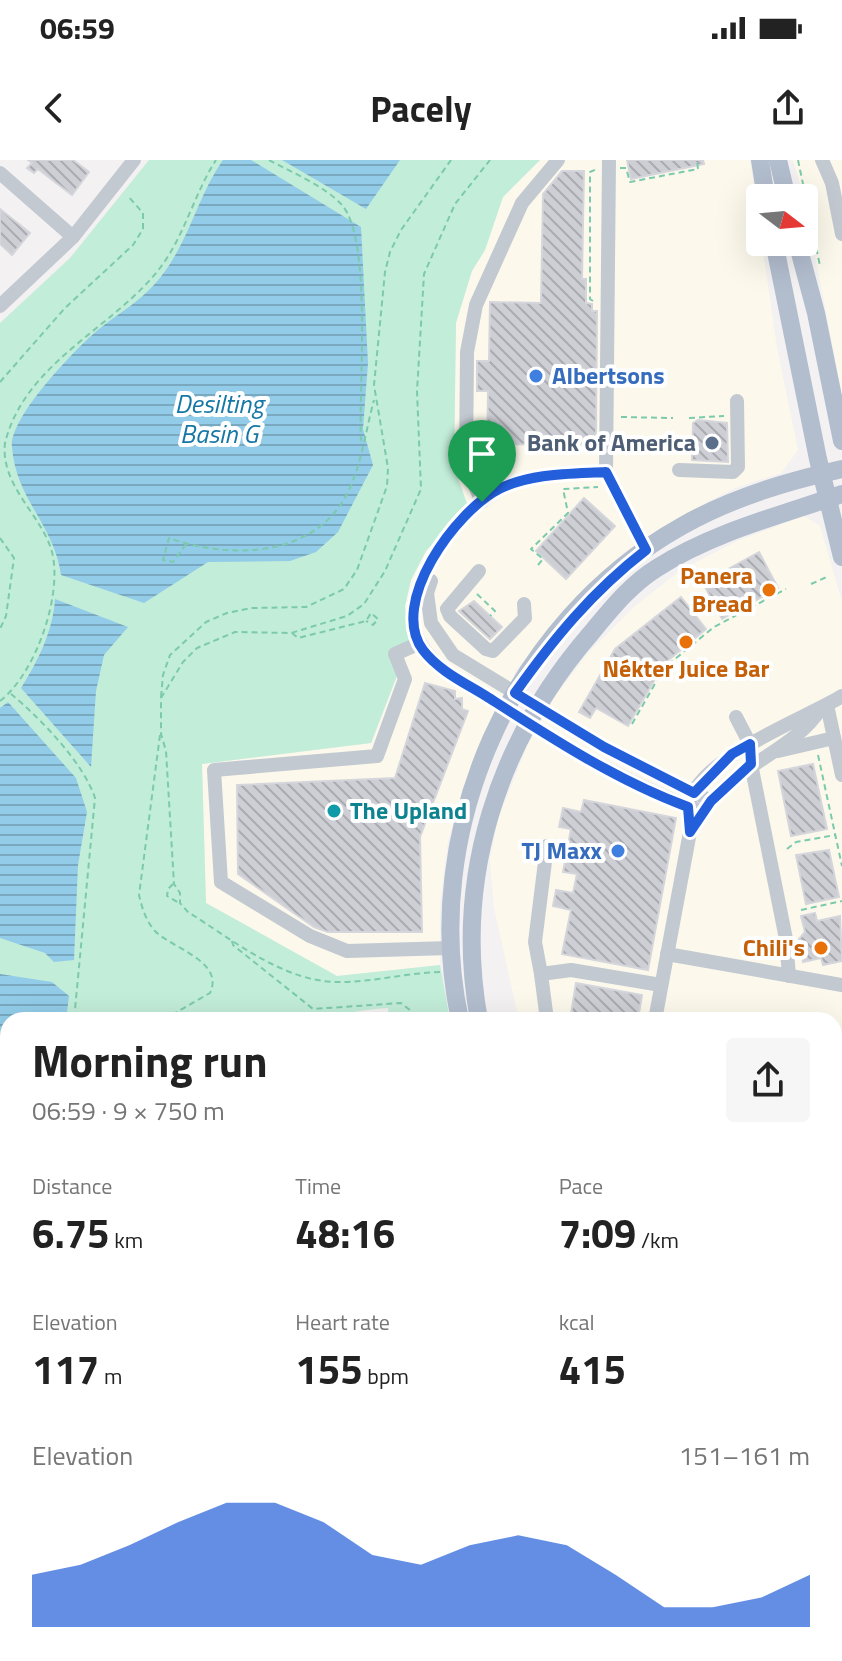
<!DOCTYPE html>
<html lang="en">
<head>
<meta charset="utf-8">
<style>
	body { margin:0; font-family:"Titillium Web",sans-serif; background:#f6f6f6; color:#222; height:100vh; display:flex; flex-direction:column; font-size:30px; white-space:nowrap }
	* { box-sizing:border-box; margin:0 }
	p { font-size:26px; color:#767676 }
	.icon { flex:none; width:44px; height:44px; fill:none; stroke:currentColor; stroke-width:2; stroke-linecap:round; stroke-linejoin:round }
	.map { position:relative; flex:1; overflow:hidden }
	.sheet { position:absolute; left:0px; top:852px; width:842px; height:650px; display:flex; flex-direction:column; background:#fff; border-radius:24px 24px 0 0; box-shadow:0 8px 32px #0002 }
	.sheet>* { flex:none }
	.needle { width:52px; rotate:106deg }
	.controls { position:absolute; left:746px; top:24px; display:grid; gap:16px }
	.controls a { display:grid; place-items:center; width:72px; height:72px; border-radius:8px; background:#fff; box-shadow:0 8px 32px #0002; font-size:40px }
	.pin { position:absolute; display:grid; place-items:center; width:68px; height:68px; color:#fff; margin:-82px -34px; border-radius:50% 50% 50% 0; rotate:-45deg; box-shadow:0 0 8px #0007 }
	.pin .icon { rotate:45deg }
	.round { display:grid; place-items:center; flex:none; width:84px; height:84px; border-radius:8px; background:#f6f6f6 }
	.summary { display:flex; align-items:center; justify-content:space-between; height:136px; padding:0 32px }
	h1 { font-size:44px; font-weight:700; line-height:60px }
	.figures { display:grid; grid-template-columns:repeat(3,1fr); gap:12px; height:136px; padding:8px 32px }
	.figures div { display:grid; align-content:center }
	.figures b { font-size:40px; font-weight:700 }
	.figures small { font-size:22px; font-weight:400 }
	.figures p { font-size:22px }
	.chart { height:224px; padding:16px 32px }
	.chart p { display:flex; justify-content:space-between }
	.chart svg { width:100%; height:144px; margin-top:8px; fill:#235fda; opacity:.7 }
	.status { display:flex; justify-content:space-between; align-items:center; height:56px; padding:0 40px; background:#fff; direction:ltr }
	.status svg { height:22px; fill:currentColor }
	header { display:flex; justify-content:space-between; align-items:center; height:104px; padding:0 32px; background:#fff; font-size:36px; font-weight:700 }
	.map>svg:first-child { display:block }
</style>
</head>
<body>
<div class="status"><b>06:59</b><svg viewBox="0 0 49 12"><path d="M0 12V9h3v3zM5 12V6h3v6zM10 12V3h3v9zM15 12V0h3v12zM26 1h20v11H26zM47 4h2v5h-2z"/></svg></div>
<header><svg class="icon" aria-label="back" viewBox="0 0 24 24"><path d="M15 5l-7 7 7 7"/></svg>Pacely<svg class="icon" aria-label="share" viewBox="0 0 24 24"><path d="M12 15V3M7 8l5-5 5 5M5 13v7h14v-7"/></svg></header>
<div class="map">
<svg width="842" height="1501" viewBox="0 0 842 1501">
	<defs>
		<pattern id="water-rules" width="6" height="5" patternUnits="userSpaceOnUse" patternTransform="scale(2)"><rect width="6" height="5" fill="#92cce8"/><path d="M0 2.5h6" fill="none" stroke="#79a8bf"/></pattern>
		<pattern id="building-back-hatch" width="6" height="6" patternUnits="userSpaceOnUse" patternTransform="scale(2)"><rect width="6" height="6" fill="#cecfd5"/><path d="M-1 5l2 2M0 0l6 6M5-1l2 2" fill="none" stroke="#a9abb0"/></pattern>
	</defs>
	<rect width="100%" height="100%" fill="#f3f1f1"/>
	<!-- commercial -->
	<g fill="#fcf9ec">
		<polygon points="540,0 750,0 777,188 798,290 781,313 735,328 689,352 623,393 584,428 517,509 466,624 448,681 440,744 440,805 337,816 206,743 202,604 372,583 410,482 405,446 411,420 426,391 444,370 463,330 454,308 456,163 472,111 485,90 503,37"/>
		<polygon points="793,0 842,0 842,235 804,38"/>
		<polygon points="804,356 820,366 842,442 842,1126 834,1125 834,860 519,860 494,748 490,699 498,659 527,586 556,535 587,494 634,447 681,410 737,381"/>
	</g>
	<!-- green -->
	<path fill="#c2edd8" d="M149,0H540L503,37L485,90L472,111L456,163L454,308L468,346L426,391L411,420L405,446L410,482L371,583L202,604L206,743L337,816L440,805L450,860H389L388,848C354,850 323,859 289,860H8V1142L0,1150V163L70,98Z"/>
	<!-- water -->
	<g fill="url(#water-rules)">
		<path d="M223,0H251L361,67L368,203L363,269L373,305L338,372L316,392L290,401L208,402L144,443L61,415C54,364 16,340 12,287C9,259 70,195 91,176C109,159 131,148 148,131C188,92 194,41 223,0Z"/>
		<polygon points="282,0 400,0 366,49"/>
		<path d="M55,439L128,467L104,495L96,531L91,607L21,528C38,501 53,471 55,439Z"/>
		<polygon points="8,542 76,618 87,652 78,705 74,800 54,802 45,793 0,778 0,548"/>
		<polygon points="0,814 52,822 69,836 66,860 8,860 8,976 0,990"/>
	</g>
	<!-- building -->
	<g fill="url(#building-back-hatch)" stroke="#d5d6dc" stroke-width="2">
		<polygon points="28,0 73,0 89,12 72,35 38,9 34,13 27,8 32,3"/>
		<polygon points="627,0 703,0 704,4 631,19"/>
		<polygon points="562,11 584,11 582,119 586,119 586,143 592,144 592,151 597,151 596,279 589,279 589,285 487,284 488,231 477,231 477,201 489,201 490,142 541,143 543,34"/>
		<polygon points="0,49 30,73 12,95 0,84"/>
		<polygon points="698,260 727,263 728,302 692,300 693,263"/>
		<polygon points="584,338 615,366 566,419 536,391"/>
		<polygon points="759,392 778,428 722,459 703,423"/>
		<polygon points="681,437 706,469 654,512 658,514 628,566 596,548 590,558 579,552 615,489"/>
		<polygon points="474,441 502,467 490,479 459,451"/>
		<polygon points="425,523 455,531 455,539 462,538 462,549 468,551 420,677 422,772 328,772 314,767 238,714 237,625 395,618"/>
		<polygon points="813,604 827,669 791,676 778,611"/>
		<polygon points="584,640 676,658 648,810 562,794 571,750 553,746 556,730 573,733 577,714 563,712 571,669 559,667 563,648 581,652"/>
		<polygon points="829,690 839,737 806,744 796,695"/>
		<polygon points="815,753 817,761 840,756 842,801 823,805 821,798 803,802 799,779 805,772 801,756"/>
		<polygon points="576,823 642,835 638,860 570,860"/>
	</g>
	<g fill="none" stroke-linecap="round" stroke-linejoin="round">
		<!-- path -->
		<g stroke="#7ccaac" stroke-width="2" stroke-dasharray="6 4" stroke-linecap="butt">
			<path d="M269,0C291,12 325,26 342,45C373,82 358,231 361,281"/>
			<polyline points="798,0 820,106"/>
			<polyline points="620,8 626,8 630,22 698,9 697,0"/>
			<polyline points="593,141 590,139 590,12 597,9"/>
			<polyline points="0,222 65,148 133,85 143,69 143,53 128,36"/>
			<polyline points="621,257 673,258"/>
			<polyline points="689,258 724,256"/>
			<polyline points="0,378 14,398 6,456 0,469"/>
			<path d="M186,384L173,402L163,400L169,378C231,400 317,398 349,330C362,302 366,269 374,240"/>
			<polyline points="538,405 543,399 531,389 568,353 563,329 598,327"/>
			<polyline points="811,424 829,416"/>
			<polyline points="477,434 495,451 490,456"/>
			<polyline points="292,473 298,478 366,461 371,453 378,459 373,465 366,461"/>
			<path d="M11,534C40,558 83,602 95,638L74,860"/>
			<polyline points="161,537 163,515 170,495 206,462 227,453 251,448 306,447 344,429 357,410 387,326 388,308 374,225 385,112 390,92 401,70 451,0"/>
			<path d="M0,541C35,514 63,436 52,392C42,355 0,326 5,283C25,202 114,168 160,108C185,75 194,34 216,0"/>
			<polyline points="632,564 664,508 714,467 786,429"/>
			<path d="M160,575L139,735C142,748 146,761 155,771C171,788 225,801 210,833L163,860"/>
			<polyline points="818,595 842,706"/>
			<polyline points="787,689 796,682 835,675"/>
			<polyline points="173,724 168,729 167,736 179,743"/>
			<polyline points="801,750 842,741"/>
			<polyline points="232,781 233,785 313,849 401,843 411,851 414,860"/>
			<path d="M440,812C406,813 373,822 340,822C285,823 233,780 188,752L180,743V733L174,724L166,591L161,574V538L183,502L197,488L235,472L291,473L347,456L364,444L385,411L421,329L417,231L424,114L455,44L490,0"/>
			<polyline points="834,929 842,885"/>
			<polyline points="0,1012 8,993"/>
			<polyline points="0,1114 8,1104"/>
			<polyline points="0,1494 8,1485"/>
		</g>
		<!-- minor -->
		<g stroke="#c2c9d1" stroke-width="14">
			<polyline points="609,0 606,312 646,390"/>
			<polyline points="822,0 832,23 842,74"/>
			<polyline points="0,13 73,77"/>
			<polyline points="0,146 73,77 134,0"/>
			<polyline points="679,310 733,312 738,307 737,241"/>
			<path d="M606,312C571,314 529,312 497,330C460,351 405,421 414,466C417,484 428,495 440,507C525,561 609,618 703,652"/>
			<polyline points="482,342 466,305 467,192 476,145 522,43 558,0"/>
			<polyline points="479,411 447,449 450,456 486,489 493,491 525,458 524,444"/>
			<polyline points="431,421 427,433 431,463 453,495 604,587 711,641"/>
			<polyline points="420,483 395,494 405,519 377,596 214,610 221,722 310,776 347,791 450,788"/>
			<polyline points="827,545 842,615"/>
			<polyline points="736,557 750,584 751,604 786,779 789,816"/>
			<polyline points="778,591 834,578"/>
			<path d="M708,646C737,604 795,590 821,548"/>
			<polyline points="667,794 842,825"/>
			<polyline points="541,814 535,782 547,686"/>
			<polyline points="547,860 541,814 571,810 661,825"/>
			<path d="M655,860L690,672C689,665 687,655 688,647C696,598 803,560 842,536"/>
			<polyline points="834,969 842,970"/>
			<polyline points="834,1117 842,1118"/>
			<polyline points="834,1210 842,1168"/>
			<polyline points="0,1250 8,1242"/>
			<polyline points="0,1424 8,1431"/>
			<polyline points="0,1469 8,1460"/>
			<polyline points="79,1494 87,1501"/>
			<polyline points="103,1501 110,1494"/>
			<polyline points="347,1501 349,1494"/>
			<polyline points="587,1501 589,1494"/>
			<polyline points="767,1501 769,1494"/>
		</g>
		<!-- major -->
		<g stroke="#b2bdce" stroke-width="18">
			<polyline points="760,0 766,38"/>
			<polyline points="778,0 787,38"/>
			<polyline points="774,82 818,299 842,397"/>
			<polyline points="797,82 816,153 842,281"/>
			<path d="M460,860C419,671 512,461 682,366C731,338 787,321 842,309"/>
			<path d="M479,860C453,718 498,580 592,472C611,449 631,424 657,408C714,372 778,356 842,334"/>
			<polyline points="443,1501 445,1494"/>
			<polyline points="466,1501 468,1494"/>
		</g>
	</g>
	<g fill="none" stroke-linecap="round" stroke-linejoin="round">
		<!-- route casing -->
		<g stroke="#fff" stroke-width="16">
			<path id="route" d="M606,312L646,390C593,431 554,478 515,533L604,587L694,633L732,594L750,584L751,604L711,641L690,672L688,647C617,621 550,577 486,536C465,523 439,511 423,490C388,443 456,351 499,329C532,313 570,314 606,312Z"/>
		</g>
		<!-- route -->
		<use href="#route" stroke="#235fda" stroke-width="10"/>
	</g>
	<!-- markers -->
	<g fill="#3f7fe0" stroke="#fff" stroke-width="3">
		<circle cx="536" cy="216" r="8"/>
		<circle cx="618" cy="691" r="8"/>
	</g>
	<circle fill="#5c6f8a" stroke="#fff" stroke-width="3" cx="712" cy="283" r="8"/>
	<g fill="#e8710a" stroke="#fff" stroke-width="3">
		<circle cx="769" cy="430" r="8"/>
		<circle cx="686" cy="482" r="8"/>
		<circle cx="821" cy="788" r="8"/>
	</g>
	<circle fill="#0f9aa8" stroke="#fff" stroke-width="3" cx="334" cy="651" r="8"/>
	<g text-anchor="middle" stroke-width="8" stroke-linejoin="round" paint-order="stroke">
		<!-- shop labels -->
		<g font-size="24" font-weight="bold" fill="#366cbe" stroke="#fff" text-anchor="start">
			<text x="552" y="224">Albertsons</text>
			<text x="602" y="699" text-anchor="end">TJ Maxx</text>
		</g>
		<!-- service labels -->
		<g font-size="24" font-weight="bold" fill="#4e5e75" stroke="#fff" text-anchor="end">
			<text x="696" y="291">Bank of America</text>
		</g>
		<!-- food labels -->
		<g font-size="24" font-weight="bold" fill="#c56008" stroke="#fff" text-anchor="end">
			<text x="753" y="424">Panera<tspan x="753" dy="28">Bread</tspan></text>
			<text x="686" y="517" text-anchor="middle">Nékter Juice Bar</text>
			<text x="805" y="796">Chili's</text>
		</g>
		<!-- culture labels -->
		<g font-size="24" font-weight="bold" fill="#0d838f" stroke="#fff" text-anchor="start">
			<text x="350" y="659">The Upland</text>
		</g>
		<!-- water labels -->
		<g font-size="26" font-style="italic" fill="#1477a5" stroke="#fff">
			<text x="219" y="253">Desilting<tspan x="219" dy="30">Basin G</tspan></text>
		</g>
	</g>
</svg>
<div class="controls">
<a><svg class="needle" viewBox="-14 -14 28 28"><path d="M0-13l5 13h-10z" fill="#e53935"/><path d="M0 13l5-13h-10z" fill="#767676"/></svg></a>
</div>
<div class="pin" style="left:482px;top:342px;background:#1e9e55"><svg class="icon" aria-label="arrive" viewBox="0 0 24 24"><path d="M6 21V4h12l-3 4 3 4H6"/></svg></div>
<section class="sheet">
<div class="summary"><div><h1>Morning run</h1><p>06:59 · 9 × 750 m</p></div><a class="round"><svg class="icon" aria-label="share" viewBox="0 0 24 24"><path d="M12 15V3M7 8l5-5 5 5M5 13v7h14v-7"/></svg></a></div>
<div class="figures">
<div><p>Distance</p><b>6.75<small> km</small></b></div>
<div><p>Time</p><b>48:16</b></div>
<div><p>Pace</p><b>7:09<small> /km</small></b></div>
</div>
<div class="figures">
<div><p>Elevation</p><b>117<small> m</small></b></div>
<div><p>Heart rate</p><b>155<small> bpm</small></b></div>
<div><p>kcal</p><b>415</b></div>
</div>
<div class="chart"><p><span>Elevation</span>151–161 m</p>
<svg viewBox="0 0 160 44" preserveAspectRatio="none"><path d="M0 44V28L10 25L20 19L30 12L40 6L50 6L60 12L70 22L80 25L90 19L100 16L110 19L120 28L130 38L140 38L150 35L160 28V44z"/></svg>
</div>
</section>
</div>
</body>
</html>
